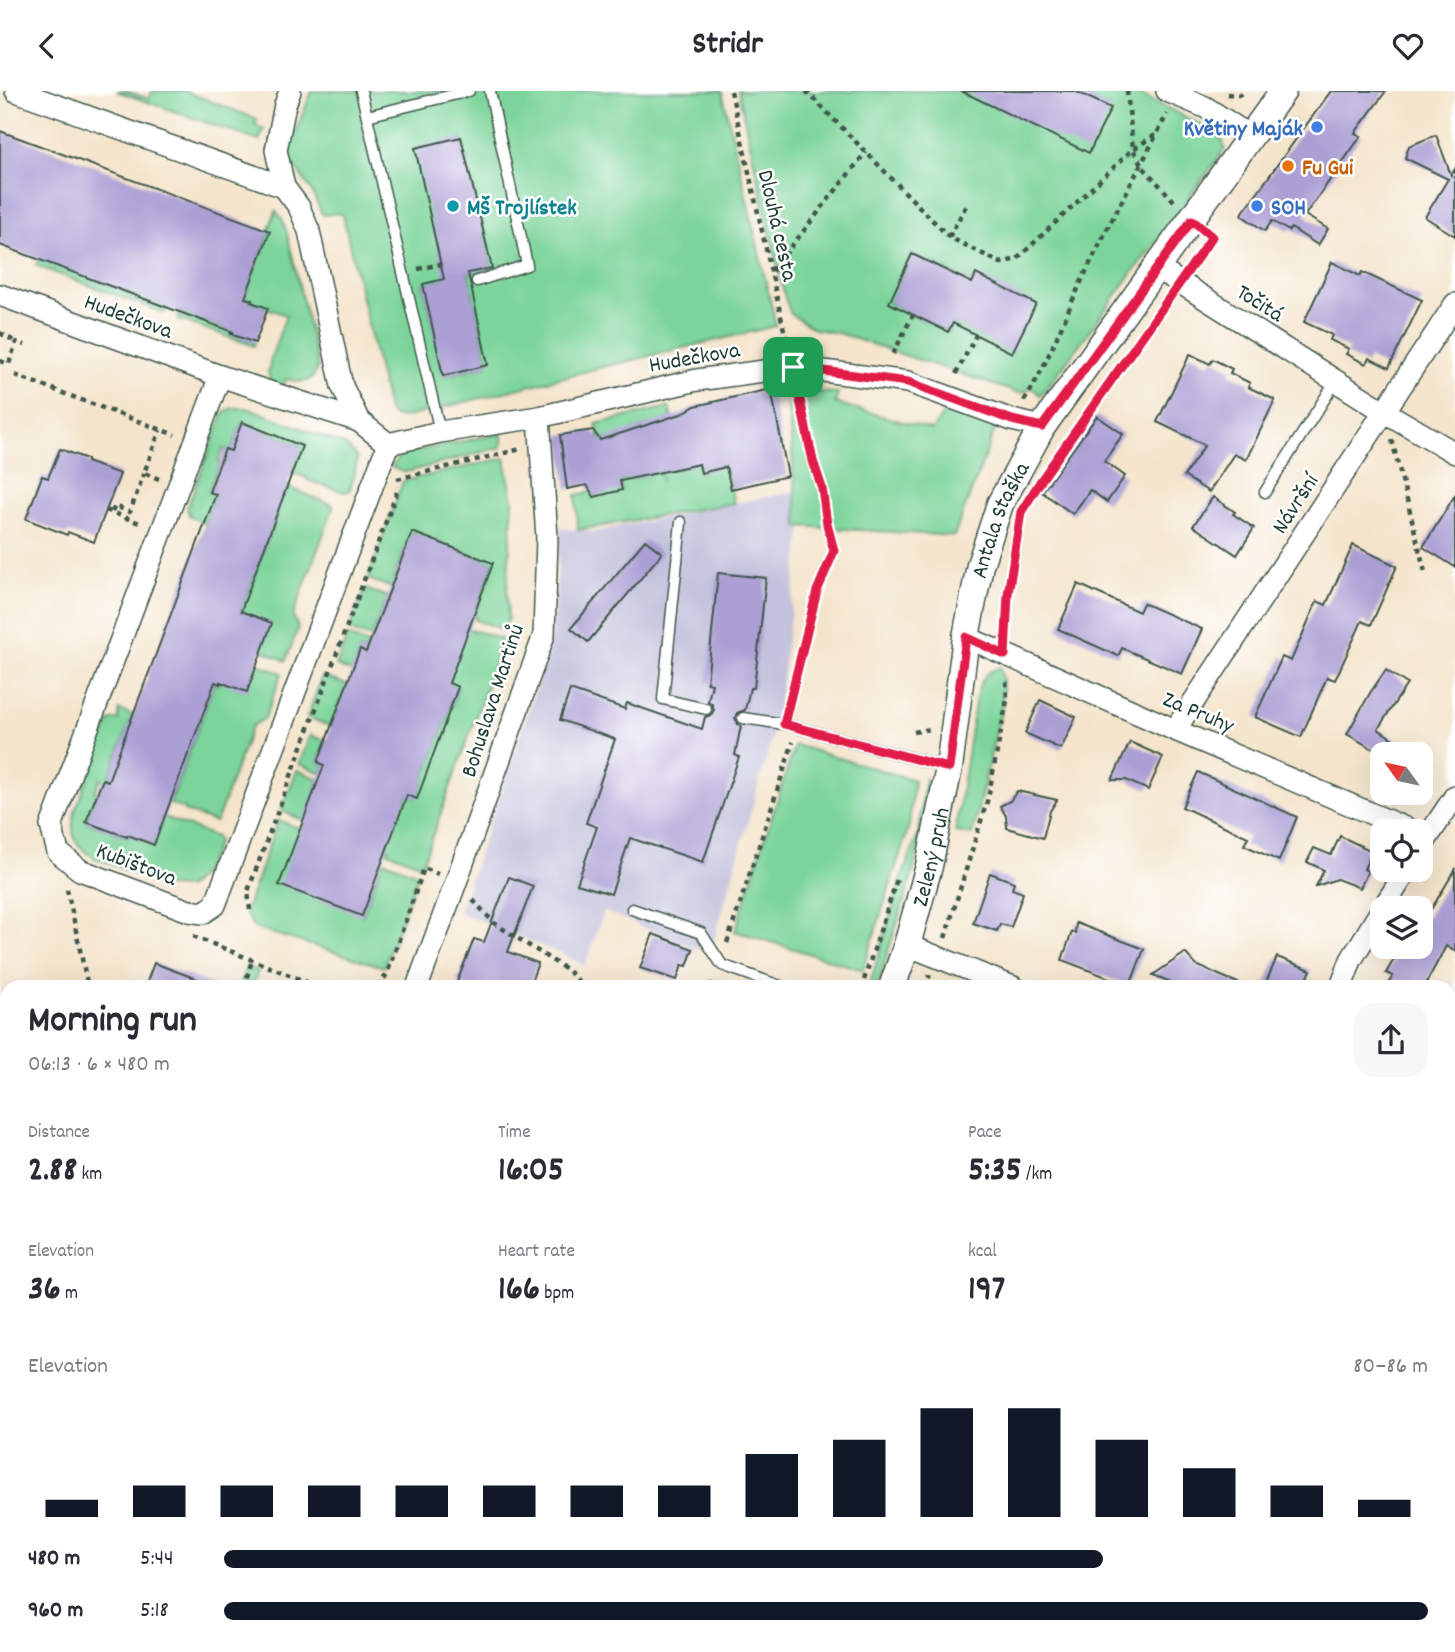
<!DOCTYPE html>
<html lang="en">
<head>
<meta charset="utf-8">
<style>
	body { margin:0; font-family:Dekko,sans-serif; background:#f7f7f7; color:#2b2b33; height:100vh; display:flex; flex-direction:column; font-size:26px; white-space:nowrap }
	* { box-sizing:border-box; margin:0 }
	p { font-size:23px; color:#7c7c81 }
	.icon { flex:none; width:38px; height:38px; fill:none; stroke:currentColor; stroke-width:2; stroke-linecap:round; stroke-linejoin:round }
	.map { position:relative; flex:1; overflow:hidden }
	.side { position:absolute; left:0px; top:889px; width:1456px; height:672px; display:flex; flex-direction:column; background:#fff; border-radius:21px 21px 0 0; box-shadow:0 7px 28px #0002 }
	.side>* { flex:none }
	.needle { width:46px; rotate:303deg }
	.controls { position:absolute; left:1370px; top:651px; display:grid; gap:14px }
	.controls a { display:grid; place-items:center; width:63px; height:63px; border-radius:14px; background:#fff; box-shadow:0 7px 28px #0002; font-size:35px }
	.pin { position:absolute; display:grid; place-items:center; width:60px; height:60px; color:#fff; margin:-30px; border-radius:14px; box-shadow:0 4px 10px #0006 }
	.round { display:grid; place-items:center; flex:none; width:74px; height:74px; border-radius:21px; background:#f7f7f7 }
	.summary { display:flex; align-items:center; justify-content:space-between; height:119px; padding:0 28px }
	h1 { font-size:38px; font-weight:700; line-height:52px }
	.metrics { display:grid; grid-template-columns:repeat(3,1fr); gap:10px; height:119px; padding:7px 28px }
	.metrics div { display:grid; align-content:center }
	.metrics b { font-size:35px; font-weight:700 }
	.metrics small { font-size:19px; font-weight:400 }
	.metrics p { font-size:19px }
	.chart { height:196px; padding:14px 28px }
	.chart p { display:flex; justify-content:space-between }
	.chart svg { width:100%; height:126px; margin-top:7px; stroke:#111827; stroke-width:6 }
	ul { padding:0 28px; list-style:none; font-size:23px }
	li { display:grid; grid-template-columns:112px 84px 1fr; align-items:center; height:52px }
	li i { height:18px; border-radius:9px; background:#111827 }
	header { display:flex; justify-content:space-between; align-items:center; height:91px; padding:0 28px; background:#fff; font-size:32px; font-weight:700 }
	.map>svg:first-child { display:block }
</style>
</head>
<body>
<header><svg class="icon" aria-label="back" viewBox="0 0 24 24"><path d="M15 5l-7 7 7 7"/></svg>Stridr<svg class="icon" aria-label="heart" viewBox="0 0 24 24"><path d="M12 20l-8-8c-3-5 5-10 8-4 3-6 11-1 8 4z"/></svg></header>
<div class="map">
<svg width="1455" height="1561" viewBox="0 0 1455 1561">
	<rect width="100%" height="100%" fill="#fff"/>
	<filter id="ink" filterUnits="userSpaceOnUse"><feTurbulence type="fractalNoise" baseFrequency=".0143" numOctaves="2"/><feDisplacementMap in="SourceGraphic" scale="14" xChannelSelector="R" yChannelSelector="G"/><feConvolveMatrix kernelMatrix="1 2 1 2 8 2 1 2 1" color-interpolation-filters="sRGB"/></filter>
	<filter id="wash" filterUnits="userSpaceOnUse"><feTurbulence type="fractalNoise" baseFrequency=".00686" numOctaves="4" result="noise"/><feDisplacementMap in="SourceGraphic" scale="28" xChannelSelector="R" yChannelSelector="G"/><feGaussianBlur stdDeviation="1.57" result="paint"/><feColorMatrix in="noise" values="0 0 0 0 0 0 0 0 0 0 0 0 0 0 0 0 0 1.4 0 .05"/><feComposite in="paint" operator="in"/></filter>
	<g filter="url(#wash)">
		<rect width="100%" height="100%" fill="#f4e4cb"/>
		<!-- built -->
		<polygon fill="#dfd5f5" points="135,1554 625,1554 623,1561 133,1561"/>
		<!-- industrial -->
		<polygon fill="#c3c1db" points="807,398 776,633 713,853 708,861 647,838 604,820 585,875 562,863 459,821 548,562 556,512 560,437 592,441"/>
		<!-- green -->
		<g fill="#7bd49a" stroke="#4d8867" stroke-width="2" fill-rule="evenodd">
			<polygon points="116,0 127,0 149,8 152,0 184,0 257,28 255,34 264,38 259,50"/>
			<path d="M312,0H722L776,235L603,276L402,327L391,324L388,319L343,125L339,122L324,124L322,123L310,97L296,78L290,67L291,52ZM461,46L492,177L468,182L488,274L444,285L423,193L445,188Z"/>
			<path d="M738,0H961L1110,17L1075,0H1133L1216,41L1223,51L1225,58L1049,294L1040,304L1031,296L1025,301L1018,302L838,242L814,238L791,223L785,207ZM912,163L972,192L976,184L1012,261L953,232L948,241L889,212Z"/>
			<path d="M276,120L282,128L287,142L318,275C313,294 303,292 286,288L283,296L272,294L268,282L271,267L286,224L251,211L252,209L247,207L244,208L270,140L269,137Z"/>
			<polygon points="39,168 167,216 165,222 45,178 36,174"/>
			<polygon points="180,221 233,241 232,243 255,252 254,255 178,228"/>
			<polygon points="787,299 838,302 835,312 932,339 945,320 998,331 954,445 798,435"/>
			<polygon points="669,316 673,333 600,349 596,333"/>
			<polygon points="232,317 246,317 254,319 347,355 357,367 355,383 349,400 344,401 307,389 307,387 298,383 297,384 292,383 302,355 242,331 231,360 223,358 218,370 220,371 209,400 216,403 204,433 189,424 187,417 222,326 225,321"/>
			<polygon points="502,342 502,356 411,380 402,381 392,376 397,368 407,362"/>
			<polygon points="505,367 513,409 507,500 508,528 504,539 475,529 476,526 460,521 476,519 493,472 412,441 393,488 395,489 392,497 368,488 403,390"/>
			<polygon points="724,367 734,412 578,439 576,404 593,400 595,406 619,390 622,400 620,390 659,381 662,391 660,381 699,373 702,382"/>
			<polygon points="287,396 333,414 333,417 293,525 298,537 286,570 262,559 241,520"/>
			<polygon points="365,498 388,506 386,514 384,513 371,547 349,539"/>
			<polygon points="455,534 502,548 487,595 422,774 388,761 389,758 383,755 407,704 417,707 458,597 449,592"/>
			<polygon points="347,545 369,553 366,561 360,559 352,581 336,575"/>
			<path d="M257,573L282,582L265,627C261,632 254,631 251,637L217,729L215,731L184,720V718L170,713L215,591L219,593L220,591Z"/>
			<path d="M1000,576L1003,590L1002,616L972,744L955,741L976,606C981,590 983,582 1000,576Z"/>
			<polygon points="322,585 347,594 331,636 307,626"/>
			<path d="M119,619L133,624L108,690L100,688L95,700L97,702L86,731L127,746L128,744L154,754L164,726L216,746L218,750C210,772 206,782 187,797L168,796L95,767C74,755 69,743 75,720L109,631L112,629H119Z"/>
			<polygon points="310,644 326,650 318,671 324,674 321,682 299,673"/>
			<polygon points="795,654 914,689 909,735 863,879 735,840"/>
			<polygon points="297,679 319,688 305,730 281,720"/>
			<polygon points="925,688 929,696 929,705 913,782 877,896 869,896 901,789 918,743"/>
			<polygon points="278,729 302,738 362,825 380,778 369,767 383,772 385,770 418,783 384,876 254,837 245,822"/>
			<polygon points="246,876 258,880 253,896 239,896"/>
			<polygon points="1449,1238 1455,1242 1455,1287 1449,1298"/>
			<polygon points="0,1239 7,1242 7,1371 0,1368"/>
			<polygon points="1455,1366 1455,1456 1449,1466 1449,1385"/>
			<polygon points="293,1554 328,1554 327,1561 292,1561"/>
			<polygon points="695,1554 1160,1554 1156,1561 692,1561"/>
			<polygon points="1318,1554 1364,1554 1362,1561 1319,1561 1321,1557"/>
			<polygon points="1400,1554 1426,1554 1430,1557 1427,1561 1397,1561"/>
		</g>
		<g id="blocks">
			<!-- building -->
			<g fill="#ac9fd4">
				<polygon points="961,0 1075,0 1111,17 1089,62"/>
				<polygon points="1331,0 1386,0 1355,42 1361,45 1305,124 1328,138 1318,154 1291,137 1289,140 1272,130 1265,140 1241,124"/>
				<polygon points="0,40 270,140 245,207 252,209 251,211 268,217 255,252 231,243 233,241 0,154"/>
				<polygon points="1436,44 1451,84 1455,78 1455,145 1425,126 1448,88 1405,67 1409,55"/>
				<polygon points="461,46 492,177 468,182 488,274 443,285 423,193 444,188 415,57"/>
				<polygon points="912,163 972,192 976,183 1036,213 1012,262 953,232 948,241 889,212"/>
				<polygon points="1332,171 1360,185 1362,181 1422,209 1389,277 1369,267 1366,273 1346,263 1349,258 1330,249 1332,244 1304,231"/>
				<polygon points="1190,263 1210,273 1213,268 1232,278 1230,282 1250,292 1248,296 1275,309 1246,369 1234,363 1209,401 1184,385 1205,354 1157,331"/>
				<polygon points="771,298 788,385 731,398 726,376 701,382 699,373 620,390 622,399 594,406 587,394 567,398 560,344 593,339 600,349 681,323 695,315"/>
				<polygon points="1097,325 1123,343 1104,370 1125,385 1107,411 1090,399 1073,423 1042,401"/>
				<polygon points="242,331 302,355 241,520 272,532 247,601 220,591 220,593 215,591 154,754 128,744 127,746 86,731 103,688 108,690 154,568 216,403 209,401 225,358 231,360"/>
				<polygon points="60,358 87,368 87,371 120,383 94,451 68,441 67,444 26,428 42,385 48,387"/>
				<polygon points="1455,404 1455,476 1423,456"/>
				<polygon points="1213,406 1235,421 1233,423 1254,437 1237,464 1193,435"/>
				<polygon points="412,441 493,472 449,592 458,596 417,708 407,704 362,825 279,794 324,674 318,671 360,558 366,561"/>
				<polygon points="645,449 662,462 588,551 571,537"/>
				<polygon points="1353,454 1397,475 1371,534 1362,530 1335,589 1327,586 1301,646 1255,626 1282,566 1291,570 1317,510 1326,514"/>
				<polygon points="718,482 766,487 754,597 750,597 745,619 737,622 735,627 738,633 741,635 735,664 739,666 703,771 630,747 611,803 577,793 597,736 586,732 615,648 560,629 570,599 625,618 627,612 702,638 705,626 711,624 714,619 712,613 708,610 712,593 707,592"/>
				<polygon points="1078,493 1139,521 1143,512 1202,538 1182,583 1122,557 1118,565 1058,538"/>
				<polygon points="1386,579 1407,593 1378,638 1416,663 1382,663 1347,643 1370,602"/>
				<polygon points="1040,609 1076,626 1061,658 1025,642"/>
				<polygon points="1130,651 1163,666 1148,699 1126,689 1112,689"/>
				<polygon points="1198,681 1297,726 1279,770 1244,754 1248,746 1182,716"/>
				<polygon points="1017,700 1057,709 1050,720 1043,747 1007,737 1006,725 1000,715 1010,710"/>
				<polygon points="1340,745 1372,760 1364,778 1368,780 1360,797 1337,788 1316,795 1324,779 1307,771 1314,757 1331,764"/>
				<polygon points="1455,779 1455,860 1446,855 1424,896 1386,896 1393,885 1386,882 1401,856 1421,856 1421,835"/>
				<polygon points="990,782 1014,791 1012,798 1023,802 1011,836 1000,833 997,840 973,832"/>
				<polygon points="509,786 533,795 508,861 538,872 529,896 469,896 457,891 474,848 484,851"/>
				<polygon points="1076,832 1144,858 1130,895 1062,869 1072,841 1075,842"/>
				<polygon points="653,843 693,858 687,875 682,874 677,889 640,877"/>
				<polygon points="1185,862 1196,874 1247,896 1169,896 1171,891 1153,884"/>
				<polygon points="1277,866 1311,879 1304,896 1264,896"/>
				<polygon points="154,872 213,894 213,896 145,896"/>
			</g>
		</g>
	</g>
	<g filter="url(#ink)">
		<use href="#blocks" fill-opacity="0" stroke="#3f564b" stroke-width="2"/>
		<g fill="none" stroke-linecap="round" stroke-linejoin="round">
			<!-- service casing -->
			<g stroke="#3f564b" stroke-width="13">
				<g id="service">
					<polyline points="361,0 440,341"/>
					<polyline points="367,25 469,0"/>
					<polyline points="477,190 527,174 490,0"/>
					<polyline points="1265,401 1336,290"/>
					<polyline points="681,431 663,608 706,618"/>
					<polyline points="743,627 784,633 949,677"/>
					<polyline points="632,818 701,842 722,874 783,896"/>
				</g>
			</g>
			<!-- minor casing -->
			<g stroke="#3f564b" stroke-width="24">
				<g id="minor">
					<polyline points="16,0 284,96 299,116 309,140 342,295 359,330 388,353 440,341 539,326 697,289 793,276 908,291 1012,329 1042,336"/>
					<polyline points="1167,0 1205,16 1250,45"/>
					<polyline points="284,96 276,59 285,14 290,0"/>
					<polyline points="1157,177 1385,321 1455,362"/>
					<polyline points="0,204 220,285 359,330"/>
					<polyline points="220,285 51,735 58,761 80,779 189,820 203,822 215,814 388,353"/>
					<polyline points="966,546 1175,639 1412,740"/>
					<polyline points="1175,639 1455,213"/>
					<polyline points="1421,756 1455,705"/>
					<polyline points="1383,817 1407,779"/>
					<polyline points="907,854 1013,896"/>
					<polyline points="417,896 456,791 544,544 547,447 539,326"/>
					<polyline points="1341,896 1351,869 1382,818"/>
					<polyline points="0,995 7,1019"/>
					<polyline points="0,1104 7,1082"/>
					<polyline points="1449,1333 1455,1321"/>
					<polyline points="121,1561 124,1554"/>
					<polyline points="381,1561 384,1554"/>
					<polyline points="1375,1561 1377,1554"/>
				</g>
			</g>
			<!-- tertiary casing -->
			<g stroke="#3f564b" stroke-width="29">
				<g id="tertiary">
					<path id="s1" d="M892,896L907,854L929,775L949,677L966,546L980,474L1000,413L1042,336L1283,0"/>
					<polyline points="647,1561 650,1554"/>
				</g>
			</g>
			<!-- path -->
			<g stroke="#3f564b" stroke-width="4.5" stroke-dasharray="5 5" stroke-linecap="butt">
				<polyline points="731,0 788,257"/>
				<polyline points="806,0 949,146 1001,172 1017,168 1133,58 1157,43"/>
				<polyline points="1127,0 1133,58 1142,75 1174,110"/>
				<polyline points="1227,3 1238,4 1246,0"/>
				<polyline points="949,146 967,113"/>
				<polyline points="418,178 441,173"/>
				<polyline points="772,180 866,61"/>
				<polyline points="0,242 16,251"/>
				<polyline points="893,263 913,224"/>
				<polyline points="0,270 9,273 16,251 25,254"/>
				<polyline points="956,283 976,244"/>
				<polyline points="15,284 175,344"/>
				<path d="M1024,310C1049,271 1064,226 1084,185C1110,130 1140,77 1167,23"/>
				<polyline points="1392,349 1425,481"/>
				<polyline points="1053,373 1169,208"/>
				<polyline points="159,388 144,382 160,339"/>
				<polyline points="397,388 521,358"/>
				<polyline points="106,419 142,433"/>
				<polyline points="112,421 115,415 130,421 144,382"/>
				<polyline points="1006,541 1008,503 1016,452"/>
				<polyline points="788,619 817,500 834,460 827,433 822,397 813,371 798,299"/>
				<polyline points="914,641 930,638"/>
				<polyline points="67,798 88,896"/>
				<polyline points="473,809 494,832 567,879 584,896"/>
				<polyline points="250,819 248,800 397,401 396,396"/>
				<polyline points="193,845 319,896"/>
				<polyline points="945,847 988,707 1007,609 1006,588"/>
				<polyline points="727,852 793,651"/>
				<polyline points="864,889 898,785"/>
				<polyline points="244,896 252,869"/>
				<polyline points="378,896 387,883 424,777 438,783"/>
				<polyline points="711,896 714,887"/>
				<polyline points="924,896 930,884"/>
				<polyline points="0,1135 7,1127"/>
				<polyline points="1449,1148 1455,1151"/>
				<polyline points="0,1232 7,1235"/>
				<polyline points="0,1536 7,1539"/>
				<polyline points="46,1554 64,1561"/>
				<polyline points="22,1561 34,1554"/>
				<polyline points="559,1561 562,1554"/>
				<polyline points="1185,1561 1188,1554"/>
			</g>
			<!-- service -->
			<use href="#service" stroke="#fff" stroke-width="10"/>
			<!-- minor -->
			<use href="#minor" stroke="#fff" stroke-width="21"/>
			<!-- tertiary -->
			<use href="#tertiary" stroke="#fff" stroke-width="26"/>
		</g>
	</g>
	<g fill="none" stroke-linecap="round" stroke-linejoin="round" filter="url(#ink)">
		<!-- route casing -->
		<g stroke="#fff" stroke-width="14">
			<polygon id="route" points="1192,129 1212,146 1042,388 1021,421 1008,503 1005,564 966,546 949,677 784,633 817,500 834,460 827,433 822,397 813,370 793,276 908,291 1012,329 1042,336"/>
		</g>
		<!-- route -->
		<use href="#route" stroke="#e11d48" stroke-width="9"/>
	</g>
	<!-- markers -->
	<g fill="#3f7fe0" stroke="#fff" stroke-width="2.5">
		<circle cx="1317" cy="36" r="7"/>
		<circle cx="1257" cy="115" r="7"/>
	</g>
	<circle fill="#e8710a" stroke="#fff" stroke-width="2.5" cx="1288" cy="75" r="7"/>
	<circle fill="#0f9aa8" stroke="#fff" stroke-width="2.5" cx="453" cy="115" r="7"/>
	<g text-anchor="middle" stroke-width="5" stroke-linejoin="round" paint-order="stroke">
		<!-- shop labels -->
		<g font-size="23" font-weight="bold" fill="#366cbe" stroke="#fff" text-anchor="end">
			<text x="1303" y="44">Květiny Maják</text>
			<text x="1271" y="123" text-anchor="start">SOH</text>
		</g>
		<!-- food labels -->
		<g font-size="23" font-weight="bold" fill="#c56008" stroke="#fff" text-anchor="start">
			<text x="1302" y="83">Fu Gui</text>
		</g>
		<!-- culture labels -->
		<g font-size="23" font-weight="bold" fill="#0d838f" stroke="#fff" text-anchor="start">
			<text x="467" y="123">MŠ Trojlístek</text>
		</g>
		<!-- street labels -->
		<g font-size="23" fill="#1f3d34" stroke="#fff">
			<text transform="translate(779 134) rotate(77)" y="8">Dlouhá cesta</text>
			<text transform="translate(1261 211) rotate(32)" y="8">Točitá</text>
			<text transform="translate(129 224) rotate(20)" y="8">Hudečkova</text>
			<text transform="translate(694 265) rotate(-10)" y="8">Hudečkova</text>
			<text transform="translate(1294 412) rotate(-57)" y="8">Návršní</text>
			<text dy="8" stroke="none"><textPath href="#s1" startOffset="481">Antala Staška</textPath></text>
			<text transform="translate(491 609) rotate(-72)" y="8">Bohuslava Martinů</text>
			<text transform="translate(1199 620) rotate(23)" y="8">Za Pruhy</text>
			<text dy="8" stroke="none"><textPath href="#s1" startOffset="136">Zelený pruh</textPath></text>
			<text transform="translate(137 772) rotate(21)" y="8">Kubištova</text>
		</g>
	</g>
</svg>
<div class="controls">
<a><svg class="needle" viewBox="-14 -14 28 28"><path d="M0-13l5 13h-10z" fill="#e53935"/><path d="M0 13l5-13h-10z" fill="#7c7c81"/></svg></a>
<a><svg class="icon" aria-label="locate" viewBox="0 0 24 24"><circle cx="12" cy="12" r="6"/><path d="M12 2v4M12 18v4M2 12h4M18 12h4"/></svg></a>
<a><svg class="icon" aria-label="layers" viewBox="0 0 24 24"><path d="M12 4l9 5-9 5-9-5zM3 14l9 5 9-5"/></svg></a>
</div>
<div class="pin" style="left:793px;top:276px;background:#1e9e55"><svg class="icon" aria-label="arrive" viewBox="0 0 24 24"><path d="M6 21V4h12l-3 4 3 4H6"/></svg></div>
<section class="side">
<div class="summary"><div><h1>Morning run</h1><p>06:13 · 6 × 480 m</p></div><a class="round"><svg class="icon" aria-label="share" viewBox="0 0 24 24"><path d="M12 15V3M7 8l5-5 5 5M5 13v7h14v-7"/></svg></a></div>
<div class="metrics">
<div><p>Distance</p><b>2.88<small> km</small></b></div>
<div><p>Time</p><b>16:05</b></div>
<div><p>Pace</p><b>5:35<small> /km</small></b></div>
</div>
<div class="metrics">
<div><p>Elevation</p><b>36<small> m</small></b></div>
<div><p>Heart rate</p><b>166<small> bpm</small></b></div>
<div><p>kcal</p><b>197</b></div>
</div>
<div class="chart"><p><span>Elevation</span>80–86 m</p>
<svg viewBox="0 0 160 44" preserveAspectRatio="none"><path d="M5 44V38M15 44V33M25 44V33M35 44V33M45 44V33M55 44V33M65 44V33M75 44V33M85 44V22M95 44V17M105 44V6M115 44V6M125 44V17M135 44V27M145 44V33M155 44V38"/></svg>
</div>
<ul>
<li><b>480 m</b>5:44<i style="width:73%"></i></li>
<li><b>960 m</b>5:18<i style="width:100%"></i></li>
</ul>
</section>
</div>
</body>
</html>
